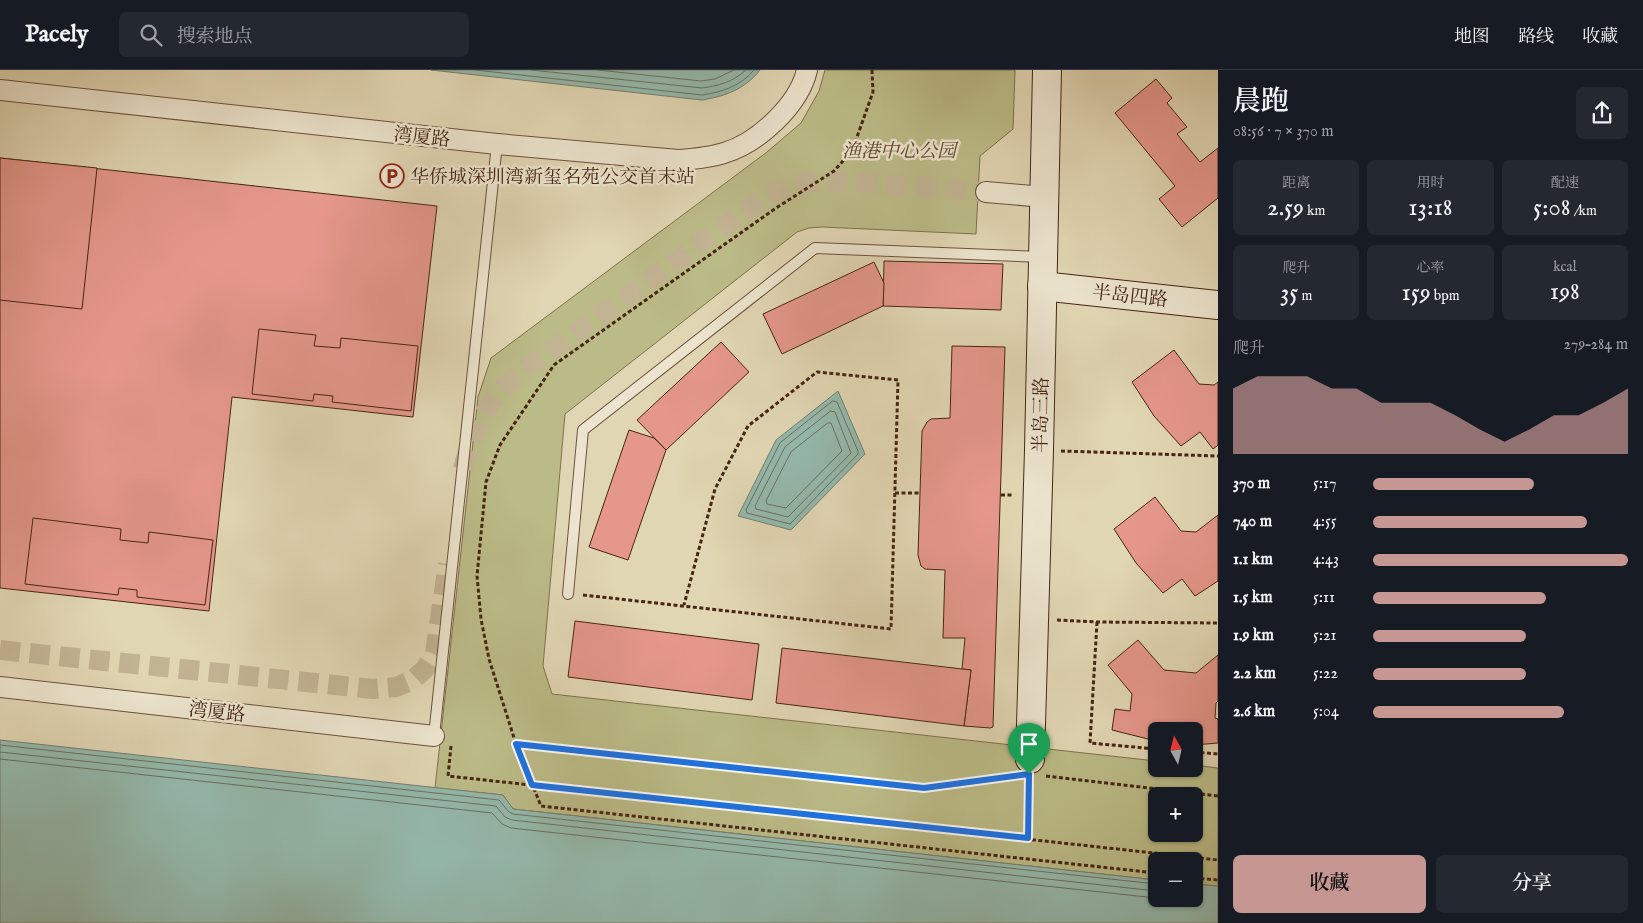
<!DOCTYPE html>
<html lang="zh">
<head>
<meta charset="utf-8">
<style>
	body { margin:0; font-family:"IM FELL English","Noto Serif SC",serif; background:#242831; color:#f1f3f6; height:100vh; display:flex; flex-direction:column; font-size:19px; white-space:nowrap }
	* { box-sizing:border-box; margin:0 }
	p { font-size:16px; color:#9ea1a6 }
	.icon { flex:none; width:28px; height:28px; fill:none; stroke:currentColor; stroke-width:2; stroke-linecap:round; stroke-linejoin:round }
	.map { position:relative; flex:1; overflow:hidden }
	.panel { display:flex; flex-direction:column; background:#171b24; width:425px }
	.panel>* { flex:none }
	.needle { width:32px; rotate:352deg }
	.buttons { position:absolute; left:1148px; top:652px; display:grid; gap:10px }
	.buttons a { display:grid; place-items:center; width:55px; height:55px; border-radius:8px; background:#171b24; box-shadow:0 1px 4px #0004; font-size:25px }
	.pin { position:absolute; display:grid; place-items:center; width:42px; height:42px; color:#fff; margin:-51px -21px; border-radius:50% 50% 50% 0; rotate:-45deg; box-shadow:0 0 5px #0007 }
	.pin .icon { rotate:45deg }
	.round { display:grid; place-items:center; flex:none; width:52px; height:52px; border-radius:8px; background:#242831 }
	.summary { display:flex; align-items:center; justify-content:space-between; height:85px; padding:0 15px }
	h1 { font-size:28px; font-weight:600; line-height:38px }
	.metrics { display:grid; grid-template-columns:repeat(3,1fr); gap:8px; height:85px; padding:5px 15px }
	.metrics div { display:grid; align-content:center; border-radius:8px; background:#242831; text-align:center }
	.metrics b { font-size:25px; font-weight:600 }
	.metrics small { font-size:14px; font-weight:400 }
	.metrics p { font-size:14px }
	.chart { height:140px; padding:10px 15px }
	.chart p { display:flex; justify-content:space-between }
	.chart svg { width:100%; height:90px; margin-top:5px; fill:#c59692; opacity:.7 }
	.button { display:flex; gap:10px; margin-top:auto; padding:10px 15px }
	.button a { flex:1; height:58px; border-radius:8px; background:#c59692; color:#111; font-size:20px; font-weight:600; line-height:58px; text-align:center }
	.button a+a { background:#242831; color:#f1f3f6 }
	ul { padding:0 15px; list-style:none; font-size:16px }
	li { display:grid; grid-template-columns:80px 60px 1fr; align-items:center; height:38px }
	li i { height:12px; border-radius:6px; background:#c59692 }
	header { display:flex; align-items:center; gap:30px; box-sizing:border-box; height:70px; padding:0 25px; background:#171b24; border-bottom:1px solid #363941 }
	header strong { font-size:24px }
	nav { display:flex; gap:28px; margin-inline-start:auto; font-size:18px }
	.search { width:350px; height:45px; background:#242831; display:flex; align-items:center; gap:12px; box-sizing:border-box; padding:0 18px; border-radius:8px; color:#9ea1a6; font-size:19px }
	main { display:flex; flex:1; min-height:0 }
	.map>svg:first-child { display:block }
</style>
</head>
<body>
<header>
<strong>Pacely</strong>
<div class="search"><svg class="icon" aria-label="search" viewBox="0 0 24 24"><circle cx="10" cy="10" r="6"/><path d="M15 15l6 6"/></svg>搜索地点</div>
<nav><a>地图</a><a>路线</a><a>收藏</a></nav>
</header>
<main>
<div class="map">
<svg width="1218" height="853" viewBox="0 0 1218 853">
	<rect width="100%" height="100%" fill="#e1d6b3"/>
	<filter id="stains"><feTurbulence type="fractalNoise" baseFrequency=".004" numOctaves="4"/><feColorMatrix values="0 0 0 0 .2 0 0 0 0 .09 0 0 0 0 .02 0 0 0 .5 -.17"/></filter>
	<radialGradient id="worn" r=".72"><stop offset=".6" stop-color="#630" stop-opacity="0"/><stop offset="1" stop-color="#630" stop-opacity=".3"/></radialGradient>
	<!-- green -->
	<path fill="#bbbb87" stroke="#80704e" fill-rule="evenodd" d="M825,0H1015L1013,59L980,86L976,164L822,157L809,158L797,162L565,344L543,596L552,624L1156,691V699H1194V695L1218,698V816L1194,814V791H1156V810L513,739L503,725L435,718L478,327L491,288L767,82L801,53L819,21ZM1156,726H1194V764H1156Z"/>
	<!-- water -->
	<g fill="#94b9ac" stroke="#757e6f">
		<path d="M431,0H760C745,19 726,26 702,30Z"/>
		<polygon points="838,321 865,384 791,460 738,446 776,370"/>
		<polygon points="0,670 503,725 513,739 1156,810 1156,829 1194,829 1194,814 1218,816 1218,853 0,853"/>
	</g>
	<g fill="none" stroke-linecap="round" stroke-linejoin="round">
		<!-- shore -->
		<g stroke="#6d6f60" stroke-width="1">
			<path d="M475,0L702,25C722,22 741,16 754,0"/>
			<path d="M531,0L702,18C718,16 733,12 746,0"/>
			<polyline points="598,0 701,11 715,9 734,0"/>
			<polygon points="833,331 837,332 858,381 858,384 790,454 747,443 746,440 780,373"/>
			<polygon points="831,341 835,342 851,383 788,447 756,439 755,436 785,377"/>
			<polygon points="828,353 831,353 842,381 786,438 767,434 766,431 791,382"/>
			<polyline points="0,675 499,730 509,742 513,744 1156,814"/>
			<polyline points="0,682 496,736 505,747 512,750 1156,821"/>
			<polyline points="0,689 492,743 502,754 511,758 1156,828"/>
		</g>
	</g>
	<!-- building -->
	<g fill="#e5978b" stroke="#462514">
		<polygon points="1156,9 1172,28 1167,33 1187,57 1177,64 1200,92 1218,78 1218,128 1182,157 1159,129 1175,116 1115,43"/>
		<polygon points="0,88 437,136 413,347 232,327 209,541 0,518"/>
		<polygon points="0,88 97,98 82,239 0,230"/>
		<polygon points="884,191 1003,194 1001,240 883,236"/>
		<polygon points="874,192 884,213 883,236 782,284 763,244"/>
		<polygon points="259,259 316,265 314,276 340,278 341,268 418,276 411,341 332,332 333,326 314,324 313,331 252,324"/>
		<polygon points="721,272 749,302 666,380 637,350"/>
		<polygon points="952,276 1005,277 993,657 990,658 964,656 971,600 962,599 965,568 943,568 945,500 925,499 921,496 918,485 922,361 927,352 931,349 950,348"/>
		<polygon points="1174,280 1199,314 1214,315 1218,312 1218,375 1213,379 1200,362 1181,376 1154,346 1132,312"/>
		<polygon points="629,360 654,368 666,380 628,490 589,477"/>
		<polygon points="1155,427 1181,461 1196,462 1218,445 1218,511 1195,526 1182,509 1163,523 1136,493 1114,459"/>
		<polygon points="33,448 121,459 120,470 148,473 149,462 213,470 205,535 137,527 137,520 119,518 118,525 25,514"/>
		<polygon points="575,551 759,574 752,630 568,607"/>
		<polygon points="1138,570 1164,600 1196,603 1218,585 1218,631 1216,633 1215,648 1218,649 1218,673 1194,675 1194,661 1156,661 1156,671 1112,660 1115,639 1130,641 1132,624 1108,595"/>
		<polygon points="782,578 971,600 964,656 776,633"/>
	</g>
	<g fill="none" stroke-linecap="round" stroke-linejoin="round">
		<!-- street-tunnel -->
		<g stroke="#c2b393" stroke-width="20" stroke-dasharray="20 10" stroke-linecap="butt">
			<path d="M463,399C470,370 483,338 505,316C512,309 521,302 529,296L768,125L807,112L842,111L986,122"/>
			<polyline points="0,580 373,619 396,617 413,610 425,599 435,583 448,494"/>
		</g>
		<!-- lane casing -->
		<g stroke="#6d513c" stroke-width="12">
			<g id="lane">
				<polyline points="568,524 583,360 815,178 1042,187"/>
				<polyline points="434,666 497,74"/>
			</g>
		</g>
		<!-- street casing -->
		<g stroke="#6d513c" stroke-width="22">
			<g id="street">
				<path d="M0,20L497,74L678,90C693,89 709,88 724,83C758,73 799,35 807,0"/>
				<polyline points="986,122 1044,127"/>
				<polyline points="0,617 434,666"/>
			</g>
		</g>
		<!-- secondary casing -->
		<g stroke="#462514" stroke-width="30">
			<g id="secondary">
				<polyline points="1042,216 1218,235"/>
				<polyline points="1030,689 1039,380 1047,0"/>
			</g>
		</g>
		<!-- path -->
		<g stroke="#462514" stroke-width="3" stroke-dasharray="4 2.5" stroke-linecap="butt">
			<polyline points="872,0 873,22 852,81 834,101 776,138 554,295 500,375 486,412 477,506 481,549 489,589 516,674 541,736 1156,803"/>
			<polyline points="1061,381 1218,386"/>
			<polyline points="895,423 920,423"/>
			<polyline points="1001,425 1014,425"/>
			<polyline points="583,525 891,559 898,310 817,302 748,356 715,419 684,535"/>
			<polyline points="1057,550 1097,552 1218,553"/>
			<polyline points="1097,552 1090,673 1156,679"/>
			<polyline points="516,674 924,717 1015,706"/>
			<polyline points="451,676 448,706 1218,790"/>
			<polyline points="1194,682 1218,684"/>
			<polyline points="1046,706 1218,726"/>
			<polyline points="1028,768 1029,712"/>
			<polyline points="1194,808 1218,810"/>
		</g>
		<!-- lane -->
		<use href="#lane" stroke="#ece4ce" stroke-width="10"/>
		<!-- street -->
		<use href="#street" stroke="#ece4ce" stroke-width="20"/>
		<!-- secondary -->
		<use href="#secondary" stroke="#ece4ce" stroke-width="28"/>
	</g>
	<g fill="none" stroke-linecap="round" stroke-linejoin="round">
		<!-- route casing -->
		<g stroke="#fff" stroke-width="10">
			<polygon id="route" points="516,674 924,718 1029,704 1028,768 532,715"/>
		</g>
		<!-- route -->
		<use href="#route" stroke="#1a73e8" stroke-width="6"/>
	</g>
	<!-- icons -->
	<defs>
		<g id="parking-ring" transform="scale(1.25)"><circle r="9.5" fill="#ece4ce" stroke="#8f2418" stroke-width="1.5"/><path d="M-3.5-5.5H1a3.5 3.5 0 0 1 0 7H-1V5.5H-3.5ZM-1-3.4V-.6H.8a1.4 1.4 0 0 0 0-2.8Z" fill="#8f2418"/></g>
	</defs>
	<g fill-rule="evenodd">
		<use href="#parking-ring" x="392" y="106"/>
	</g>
	<g text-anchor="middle" stroke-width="5" stroke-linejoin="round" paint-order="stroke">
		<!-- street labels -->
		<g font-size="19" fill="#462514" stroke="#ece4ce">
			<text transform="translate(422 66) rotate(6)" y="7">湾厦路</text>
			<text transform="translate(1130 225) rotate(6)" y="7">半岛四路</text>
			<text transform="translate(1040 345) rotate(-89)" y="7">半岛三路</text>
			<text transform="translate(217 641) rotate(6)" y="7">湾厦路</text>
		</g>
		<!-- park labels -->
		<g font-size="19" font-style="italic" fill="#5d432b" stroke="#ece4ce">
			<text x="899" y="87">渔港中心公园</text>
		</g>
		<!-- poi labels -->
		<g font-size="19" fill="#462514" stroke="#ece4ce" text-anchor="start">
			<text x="410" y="113">华侨城深圳湾新玺名苑公交首末站</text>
		</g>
	</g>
	<rect width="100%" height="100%" filter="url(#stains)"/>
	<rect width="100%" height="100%" fill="url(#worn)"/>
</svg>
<div class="buttons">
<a><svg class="needle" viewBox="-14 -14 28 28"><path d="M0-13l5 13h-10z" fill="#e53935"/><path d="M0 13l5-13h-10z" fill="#9ea1a6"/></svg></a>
<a>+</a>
<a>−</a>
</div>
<div class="pin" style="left:1029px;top:704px;background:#1e9e55"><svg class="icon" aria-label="arrive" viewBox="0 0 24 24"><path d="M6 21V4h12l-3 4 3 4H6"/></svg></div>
</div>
<section class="panel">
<div class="summary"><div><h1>晨跑</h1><p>08:56 · 7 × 370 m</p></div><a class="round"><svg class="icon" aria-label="share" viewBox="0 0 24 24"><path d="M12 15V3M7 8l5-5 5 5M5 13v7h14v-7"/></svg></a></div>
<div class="metrics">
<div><p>距离</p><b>2.59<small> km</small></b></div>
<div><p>用时</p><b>13:18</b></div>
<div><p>配速</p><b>5:08<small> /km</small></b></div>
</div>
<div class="metrics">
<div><p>爬升</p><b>35<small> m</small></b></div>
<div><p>心率</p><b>159<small> bpm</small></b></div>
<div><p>kcal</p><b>198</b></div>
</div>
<div class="chart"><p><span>爬升</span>279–284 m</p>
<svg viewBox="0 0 160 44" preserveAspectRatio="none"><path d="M0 44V12L10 6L20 6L30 6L40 12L50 12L60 19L70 19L80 19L90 25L100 32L110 38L120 32L130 25L140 25L150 19L160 12V44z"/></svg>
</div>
<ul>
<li><b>370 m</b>5:17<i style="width:63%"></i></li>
<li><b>740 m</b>4:55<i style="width:84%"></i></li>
<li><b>1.1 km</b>4:43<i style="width:100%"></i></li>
<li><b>1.5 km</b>5:11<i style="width:68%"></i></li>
<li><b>1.9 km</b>5:21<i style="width:60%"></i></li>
<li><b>2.2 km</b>5:22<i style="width:60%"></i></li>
<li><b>2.6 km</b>5:04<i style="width:75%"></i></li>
</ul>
<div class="button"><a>收藏</a><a>分享</a></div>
</section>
</main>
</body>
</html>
